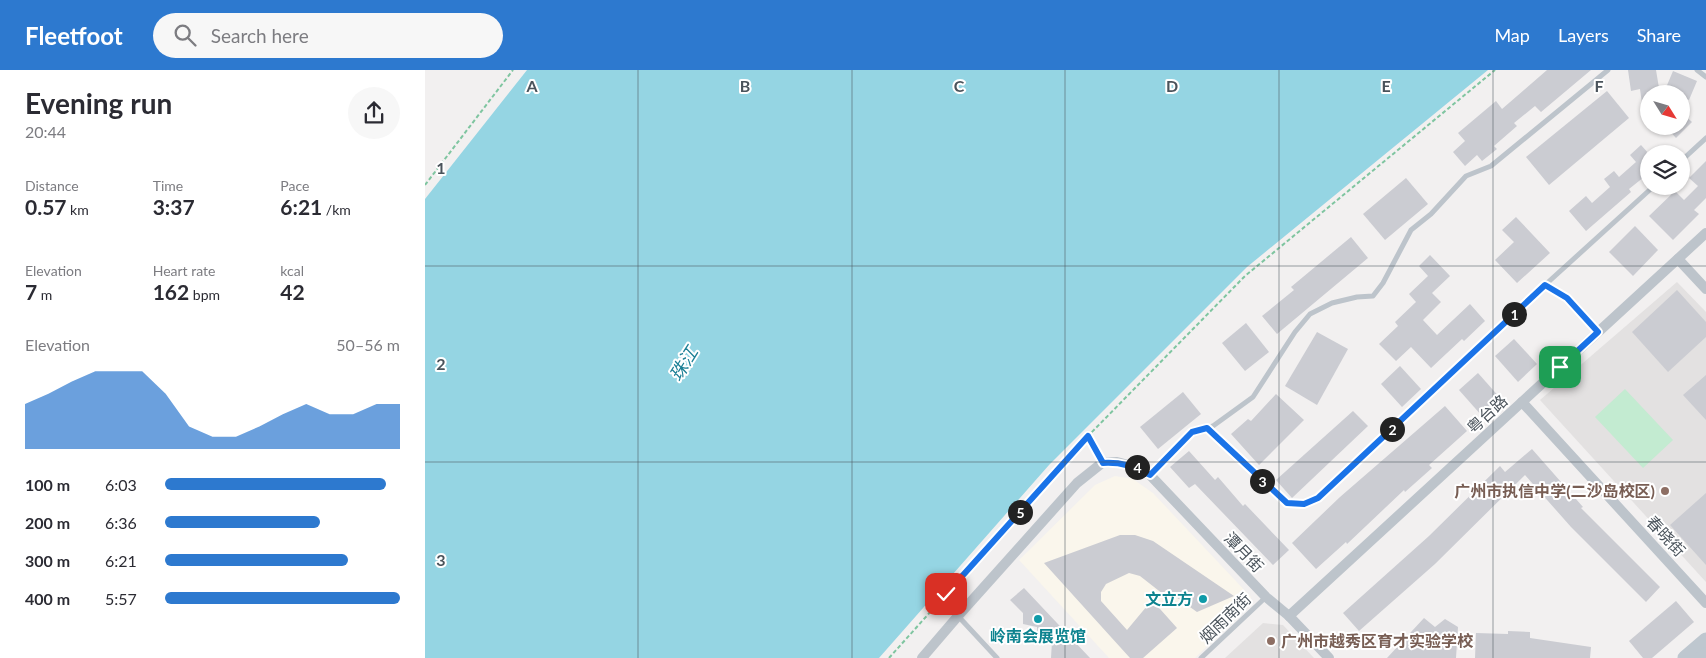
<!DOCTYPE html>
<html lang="en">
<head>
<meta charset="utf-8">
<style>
	body { margin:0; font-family:Lato,"Noto Sans SC",sans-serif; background:#f7f7f7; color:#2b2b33; height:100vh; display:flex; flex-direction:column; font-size:19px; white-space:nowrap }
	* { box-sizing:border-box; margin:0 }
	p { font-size:16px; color:#7c7c81 }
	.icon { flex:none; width:28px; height:28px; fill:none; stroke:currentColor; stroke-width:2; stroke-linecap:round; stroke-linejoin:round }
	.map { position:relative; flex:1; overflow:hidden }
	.details { display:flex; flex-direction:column; background:#fff; width:425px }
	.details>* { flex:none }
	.needle { width:32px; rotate:127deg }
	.fabs { position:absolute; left:1215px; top:15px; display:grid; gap:10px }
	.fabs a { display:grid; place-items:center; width:50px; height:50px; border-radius:50%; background:#fff; box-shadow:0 1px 4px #0004; font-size:25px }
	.pin { position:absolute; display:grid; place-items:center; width:42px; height:42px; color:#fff; margin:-21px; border-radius:10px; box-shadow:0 2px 8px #0006 }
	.km { position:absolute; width:25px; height:25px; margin:-12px; border-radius:50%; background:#222; color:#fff; font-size:14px; line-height:25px; text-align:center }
	.round { display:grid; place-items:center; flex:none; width:52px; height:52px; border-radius:26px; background:#f7f7f7 }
	.head { display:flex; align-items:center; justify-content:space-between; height:85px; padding:0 25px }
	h1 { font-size:28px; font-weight:700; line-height:38px }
	.stats { display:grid; grid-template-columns:repeat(3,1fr); gap:8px; height:85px; padding:5px 25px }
	.stats div { display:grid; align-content:center }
	.stats b { font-size:21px; font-weight:700 }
	.stats small { font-size:14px; font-weight:400 }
	.stats p { font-size:14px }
	.chart { height:140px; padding:10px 25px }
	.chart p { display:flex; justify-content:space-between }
	.chart svg { width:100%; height:90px; margin-top:5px; fill:#2d79cf; opacity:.7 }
	ul { padding:0 25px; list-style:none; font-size:16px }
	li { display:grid; grid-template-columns:80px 60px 1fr; align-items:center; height:38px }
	li i { height:12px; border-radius:6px; background:#2d79cf }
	header { display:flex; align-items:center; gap:30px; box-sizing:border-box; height:70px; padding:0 25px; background:#2d79cf; color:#fff }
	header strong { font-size:24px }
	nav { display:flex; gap:28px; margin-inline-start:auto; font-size:18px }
	.search { width:350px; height:45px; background:#f7f7f7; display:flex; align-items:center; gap:12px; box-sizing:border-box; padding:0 18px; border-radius:28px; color:#7c7c81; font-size:19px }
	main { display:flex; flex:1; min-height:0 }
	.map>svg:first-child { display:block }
</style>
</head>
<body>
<header>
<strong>Fleetfoot</strong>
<div class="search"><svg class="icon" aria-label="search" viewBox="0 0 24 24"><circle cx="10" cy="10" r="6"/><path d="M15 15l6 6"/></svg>Search here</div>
<nav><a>Map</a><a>Layers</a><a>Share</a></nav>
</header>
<main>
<section class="details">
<div class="head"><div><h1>Evening run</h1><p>20:44</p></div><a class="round"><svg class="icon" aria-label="share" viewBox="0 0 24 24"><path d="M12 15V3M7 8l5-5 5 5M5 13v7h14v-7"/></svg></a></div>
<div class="stats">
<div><p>Distance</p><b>0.57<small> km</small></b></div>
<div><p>Time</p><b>3:37</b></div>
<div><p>Pace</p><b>6:21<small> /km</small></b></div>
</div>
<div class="stats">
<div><p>Elevation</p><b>7<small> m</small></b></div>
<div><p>Heart rate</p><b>162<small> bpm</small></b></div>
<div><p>kcal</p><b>42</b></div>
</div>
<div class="chart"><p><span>Elevation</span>50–56 m</p>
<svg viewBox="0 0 160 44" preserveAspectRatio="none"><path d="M0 44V22L10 17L20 11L30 6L40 6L50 6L60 17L70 33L80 38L90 38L100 33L110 27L120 22L130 27L140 27L150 22L160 22V44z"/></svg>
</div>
<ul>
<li><b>100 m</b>6:03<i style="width:94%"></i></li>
<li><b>200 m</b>6:36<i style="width:66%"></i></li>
<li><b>300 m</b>6:21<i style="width:78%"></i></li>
<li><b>400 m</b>5:57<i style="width:100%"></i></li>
</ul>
</section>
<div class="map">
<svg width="1281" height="588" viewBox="0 0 1281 588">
	<rect width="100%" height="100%" fill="#f2f0f0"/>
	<!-- commercial -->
	<polygon fill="#faf6ec" points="690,406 708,409 728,423 826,527 824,535 770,588 684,588 594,490 670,415"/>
	<!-- education -->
	<g fill="#e3e1e1">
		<polygon points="1252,212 1281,242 1281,512 1115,330"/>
		<polygon points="838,553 858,555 889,588 800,588"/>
	</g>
	<!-- green -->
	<polygon fill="#c3ebd1" points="1200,319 1248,370 1218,398 1170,347"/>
	<!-- water -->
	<polygon fill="#95d5e3" points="102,0 1063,0 822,197 624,395 454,588 0,588 0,129"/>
	<!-- building -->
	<g fill="#cbccd2">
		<polygon points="1122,0 1166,0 1116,42 1110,36 1089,53 1092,56 1069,76 1072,79 1057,91 1052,85 1040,96 1028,82 1040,71 1033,63 1071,31 1077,39"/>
		<polygon points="1203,0 1231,0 1234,18 1232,17 1239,24 1224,24 1224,40 1218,41 1215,19 1206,21"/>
		<polygon points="1248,1 1272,11 1264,30 1256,27 1256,24 1249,24 1240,20"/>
		<polygon points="1182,21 1204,48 1124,115 1101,87"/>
		<polygon points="1256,42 1267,52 1251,68 1240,56 1256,56"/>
		<polygon points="1216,75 1224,84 1224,103 1204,119 1206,122 1161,161 1144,141 1161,126 1167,133 1185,117 1179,109 1189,101 1194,107 1211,92 1205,85"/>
		<polygon points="1281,91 1281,128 1269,140 1274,144 1248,170 1224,146 1250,121 1259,130 1273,116 1264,108"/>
		<polygon points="981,108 1003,134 960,170 938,144"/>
		<polygon points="1091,147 1125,183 1092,213 1070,190 1089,172 1077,160"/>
		<polygon points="1210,156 1233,180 1208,206 1184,182"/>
		<polygon points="926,167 943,188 852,264 837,246 869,220 866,217"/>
		<polygon points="1005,185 1025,206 1007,223 1016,232 998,250 1012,265 1045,234 1060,251 1039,271 1037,269 1006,298 986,277 971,291 954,274 973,256 970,252 991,232 984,224 1003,206 994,196"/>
		<polygon points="1252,220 1281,252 1281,267 1243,302 1207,262"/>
		<polygon points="821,253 844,282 820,301 797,273"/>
		<polygon points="892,262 923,279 892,335 860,316"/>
		<polygon points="1089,269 1112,294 1093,312 1070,286"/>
		<polygon points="975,296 996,319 977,337 956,314"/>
		<polygon points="1053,303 1076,329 1057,346 1034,320"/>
		<polygon points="1281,305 1281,350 1258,325"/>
		<polygon points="758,322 776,344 733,379 715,357"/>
		<polygon points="851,324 879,350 834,395 806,364 823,349 826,351"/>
		<polygon points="1020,336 1042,361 1004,395 1007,398 980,422 979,420 922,474 921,472 891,499 867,473 915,427"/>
		<polygon points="928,341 943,356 867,428 851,410"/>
		<polygon points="1107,379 1158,437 1156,438 1235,517 1221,532 1146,457 1100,405 1010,494 934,561 918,543 1004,466 1075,396 1080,402"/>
		<polygon points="764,381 790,410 793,407 818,436 820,434 864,480 848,495 770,414 764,418 745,397"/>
		<polygon points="1281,423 1281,495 1245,455"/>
		<polygon points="695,465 710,465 728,471 809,526 772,542 741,520 738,524 715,506 704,503 681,514 676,522 676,531 702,560 727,530 752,558 718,588 705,588 619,493"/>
		<polygon points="599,518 665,588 626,588 627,571 613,570 612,557 598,554 598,543 585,530"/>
		<polygon points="1251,531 1269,552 1227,588 1218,588 1204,571"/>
		<polygon points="999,548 1010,557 1020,549 1033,557 1031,588 962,588"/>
		<polygon points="1083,561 1105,562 1105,568 1166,577 1165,588 1050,588 1051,563 1083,564"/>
	</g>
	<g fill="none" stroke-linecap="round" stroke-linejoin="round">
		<!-- path -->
		<g stroke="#7fc5a0" stroke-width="2" stroke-dasharray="4 2.5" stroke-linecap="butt">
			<polyline points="0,115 88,0"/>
			<polyline points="673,384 663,366 820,206 1070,0"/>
			<polyline points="464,588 663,366"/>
		</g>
		<!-- service -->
		<g stroke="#bdc4cb" stroke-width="5">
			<polyline points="1272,0 1281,7"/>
			<polyline points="1256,91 1281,68"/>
			<polyline points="1120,215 1142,228 1173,262"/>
			<polyline points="782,358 862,433 879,434 893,428 1120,215 1229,116"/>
			<polyline points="725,405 767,362 788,356 828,327 870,262 885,244 907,233 932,227 948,226 958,213 986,160 1006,144 1041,106 1066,96 1183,0"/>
			<polyline points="533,546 572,588"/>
			<polyline points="776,588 841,527"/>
		</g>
		<!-- minor -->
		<g stroke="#bdc4cb" stroke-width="10">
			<polyline points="1253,189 1281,219"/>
			<polyline points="1097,332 1281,533"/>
			<polyline points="864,546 1281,163"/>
			<polyline points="497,588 533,546 652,413 677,393 692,392 711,397 725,405 841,527 864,546 904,588"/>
		</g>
		<!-- secondary -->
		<g stroke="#bec7cf" stroke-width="15">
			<polyline points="1260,588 1281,570"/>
			<polyline points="1277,588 1281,585"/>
		</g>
	</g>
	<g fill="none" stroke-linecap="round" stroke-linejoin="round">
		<!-- route casing -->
		<g stroke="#fff" stroke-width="10">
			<path id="route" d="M521,524L663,366L678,393C696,392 709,396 725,405L767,362L782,358L862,433L879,434L893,428L1120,215L1142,228L1173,262L1135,297"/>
		</g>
		<!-- route -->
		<use href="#route" stroke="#1a73e8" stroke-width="6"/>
	</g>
	<!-- grid -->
	<path fill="none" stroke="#4a535b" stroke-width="1" stroke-opacity="0.55" d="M213,0V588M427,0V588M640,0V588M854,0V588M1068,0V588M0,196H1281M0,392H1281"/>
	<!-- markers -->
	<g fill="#8d6e63" stroke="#fff" stroke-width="2">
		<circle cx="1240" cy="421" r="5"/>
		<circle cx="846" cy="571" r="5"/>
	</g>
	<g fill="#0f9aa8" stroke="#fff" stroke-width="2">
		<circle cx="778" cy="529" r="5"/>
		<circle cx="613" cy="549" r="5"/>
	</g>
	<g text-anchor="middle" stroke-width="4" stroke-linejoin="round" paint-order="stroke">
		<!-- street labels -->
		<g font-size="16" fill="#4a535b" stroke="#fff">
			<text transform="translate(1062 344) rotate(-43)" y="6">粤台路</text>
			<text transform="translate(1241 466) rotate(47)" y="6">春晓街</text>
			<text transform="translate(819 482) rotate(46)" y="6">潭月街</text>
			<text transform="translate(800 548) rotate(-44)" y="6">烟雨南街</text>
		</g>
		<!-- education labels -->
		<g font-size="16" font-weight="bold" fill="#785e54" stroke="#fff" text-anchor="end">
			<text x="1230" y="427">广州市执信中学(二沙岛校区)</text>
			<text x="856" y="577" text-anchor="start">广州市越秀区育才实验学校</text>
		</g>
		<!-- culture labels -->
		<g font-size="16" font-weight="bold" fill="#0d838f" stroke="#fff" text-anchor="end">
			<text x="768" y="535">文立方</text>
			<text x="613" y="572" text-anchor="middle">岭南会展览馆</text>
		</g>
		<!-- water labels -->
		<g font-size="18" font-style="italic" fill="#1b7f95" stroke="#fff">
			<text transform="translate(259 294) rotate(-58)" y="6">珠江</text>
		</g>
	</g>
	<g font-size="16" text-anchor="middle" font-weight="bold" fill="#4a535b" stroke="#fff" stroke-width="4" stroke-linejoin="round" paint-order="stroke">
		<text x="107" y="22">A</text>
		<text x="320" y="22">B</text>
		<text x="534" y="22">C</text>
		<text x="747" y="22">D</text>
		<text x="961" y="22">E</text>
		<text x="1174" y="22">F</text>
		<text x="16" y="104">1</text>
		<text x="16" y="300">2</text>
		<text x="16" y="496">3</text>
	</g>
</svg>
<div class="fabs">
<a><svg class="needle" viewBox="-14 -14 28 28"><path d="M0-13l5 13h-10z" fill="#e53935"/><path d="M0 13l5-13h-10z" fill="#7c7c81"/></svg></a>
<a><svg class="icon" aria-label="layers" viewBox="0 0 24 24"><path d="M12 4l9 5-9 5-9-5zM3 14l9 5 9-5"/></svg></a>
</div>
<div class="pin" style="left:1135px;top:297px;background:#1e9e55"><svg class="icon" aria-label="arrive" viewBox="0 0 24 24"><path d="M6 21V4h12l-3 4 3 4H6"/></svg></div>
<div class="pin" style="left:521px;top:524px;background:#d93025"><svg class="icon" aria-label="check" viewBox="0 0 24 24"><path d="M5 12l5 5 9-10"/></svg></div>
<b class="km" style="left:1089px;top:244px">1</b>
<b class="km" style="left:967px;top:359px">2</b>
<b class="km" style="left:837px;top:411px">3</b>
<b class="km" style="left:712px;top:397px">4</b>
<b class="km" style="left:595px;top:442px">5</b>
</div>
</main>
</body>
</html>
